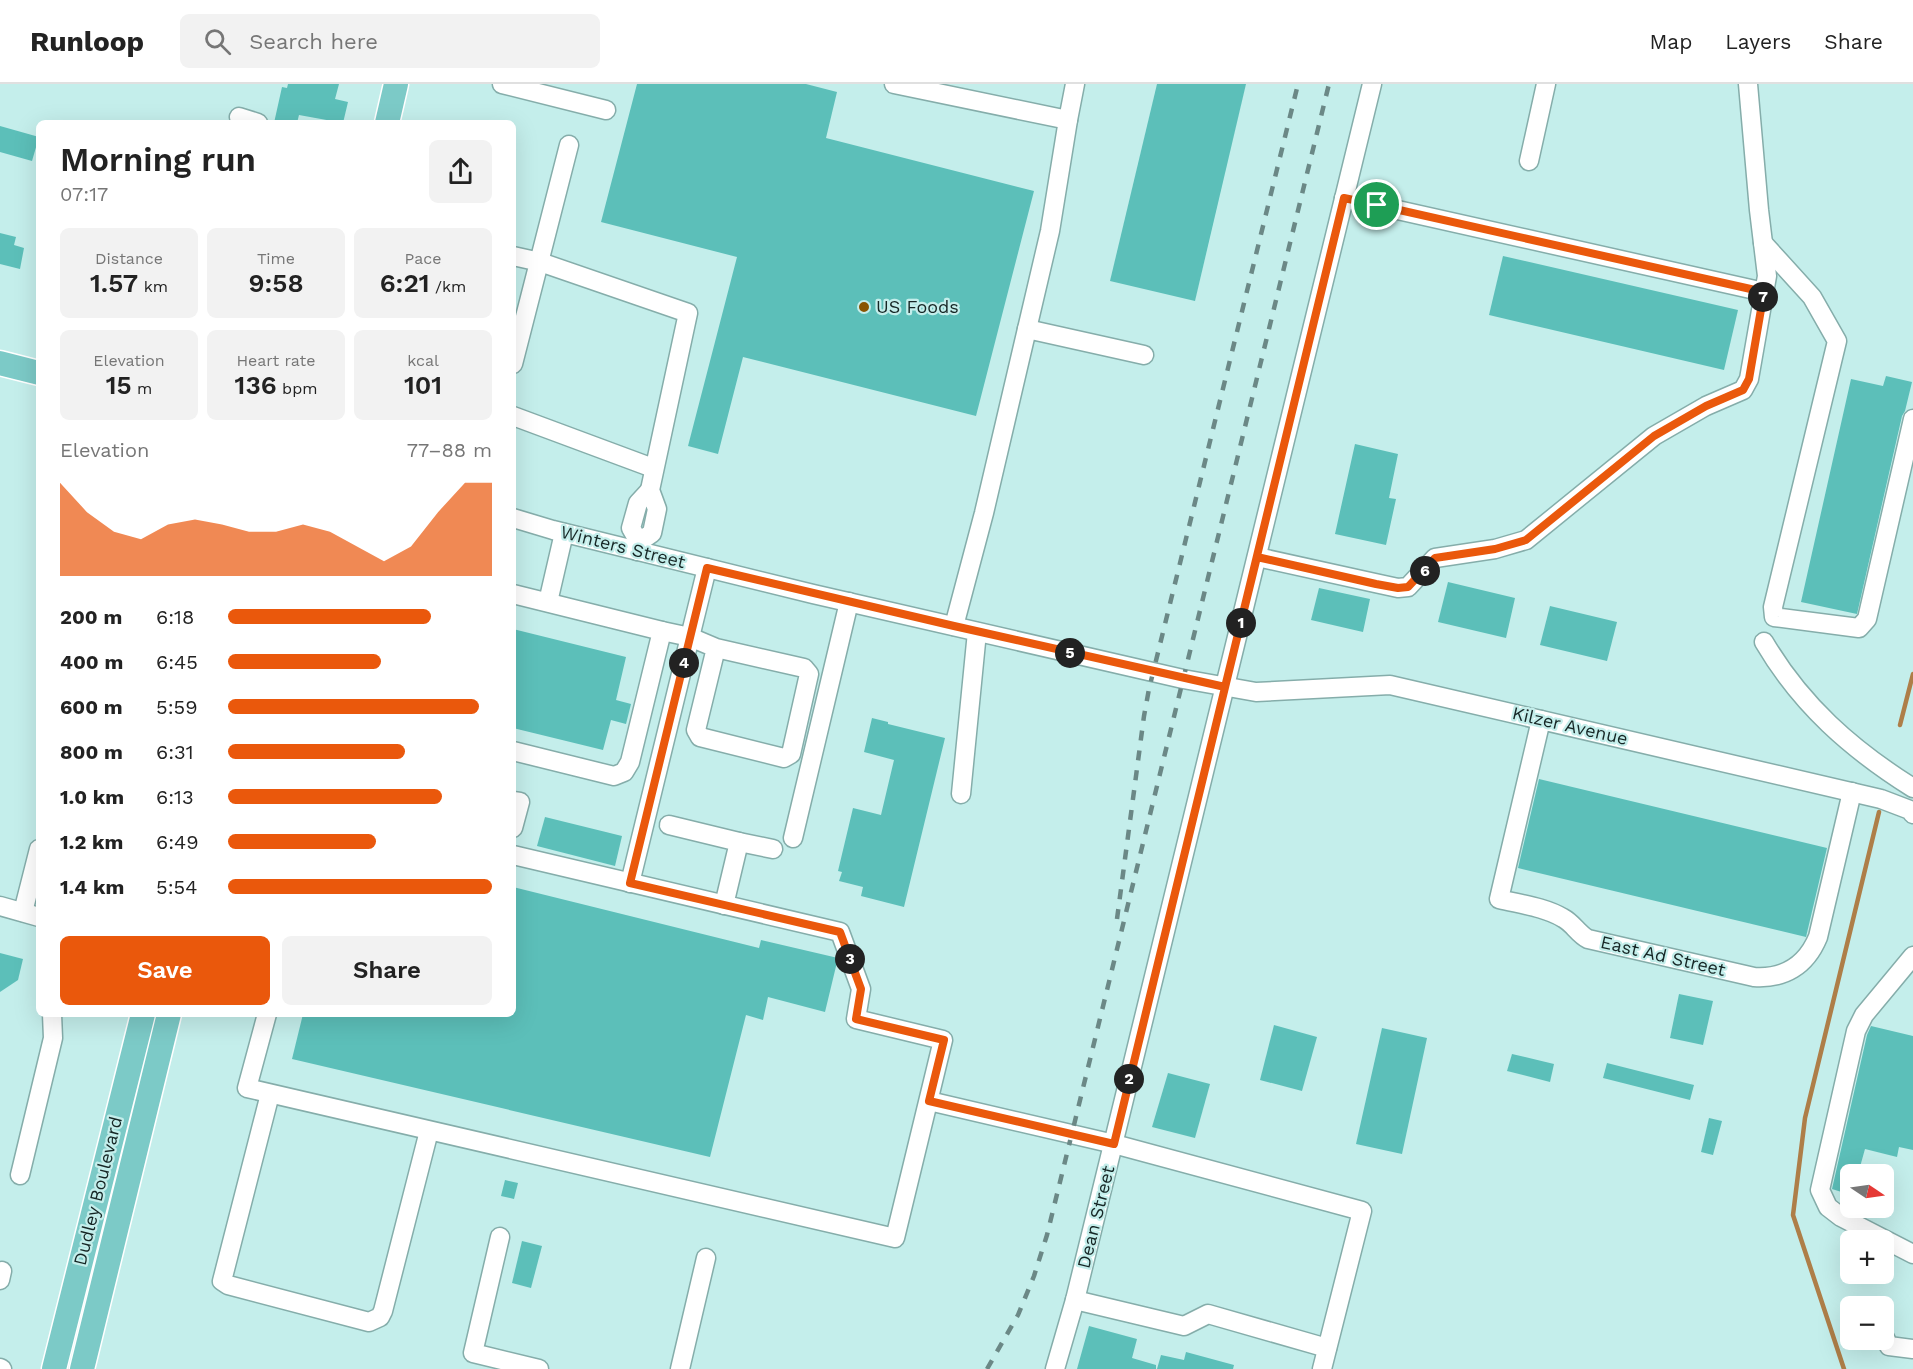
<!DOCTYPE html>
<html lang="en">
<head>
<meta charset="utf-8">
<style>
	body { margin:0; font-family:"Work Sans",sans-serif; background:#f2f2f2; color:#222; height:100vh; display:flex; flex-direction:column; font-size:22px; white-space:nowrap }
	* { box-sizing:border-box; margin:0 }
	p { font-size:20px; color:#767676 }
	.icon { flex:none; width:33px; height:33px; fill:none; stroke:currentColor; stroke-width:2; stroke-linecap:round; stroke-linejoin:round }
	.map { position:relative; flex:1; overflow:hidden }
	.details { position:absolute; left:36px; top:36px; width:480px; height:897px; display:flex; flex-direction:column; background:#fff; border-radius:9px; box-shadow:0 6px 24px #0002 }
	.details>* { flex:none }
	.needle { width:39px; rotate:103deg }
	.controls { position:absolute; left:1840px; top:1080px; display:grid; gap:12px }
	.controls a { display:grid; place-items:center; width:54px; height:54px; border-radius:9px; background:#fff; box-shadow:0 6px 24px #0002; font-size:30px }
	.pin { position:absolute; display:grid; place-items:center; width:51px; height:51px; color:#fff; margin:-26px; border:3px solid #fff; border-radius:50%; box-shadow:0 2px 6px #0007 }
	.km { position:absolute; width:30px; height:30px; margin:-15px; border-radius:50%; background:#222; color:#fff; font-size:16px; line-height:30px; text-align:center }
	.round { display:grid; place-items:center; flex:none; width:63px; height:63px; border-radius:9px; background:#f2f2f2 }
	.overview { display:flex; align-items:center; justify-content:space-between; height:102px; padding:0 24px }
	h1 { font-size:33px; font-weight:600; line-height:45px }
	.stats { display:grid; grid-template-columns:repeat(3,1fr); gap:9px; height:102px; padding:6px 24px }
	.stats div { display:grid; align-content:center; border-radius:9px; background:#f2f2f2; text-align:center }
	.stats b { font-size:26px; font-weight:600 }
	.stats small { font-size:16px; font-weight:400 }
	.stats p { font-size:16px }
	.chart { height:168px; padding:12px 24px }
	.chart p { display:flex; justify-content:space-between }
	.chart svg { width:100%; height:108px; margin-top:6px; fill:#ea580c; opacity:.7 }
	.primary-button { display:flex; gap:12px; margin-top:auto; padding:12px 24px }
	.primary-button a { flex:1; height:69px; border-radius:9px; background:#ea580c; color:#fff; font-size:24px; font-weight:600; line-height:69px; text-align:center }
	.primary-button a+a { background:#f2f2f2; color:#222 }
	ul { padding:0 24px; list-style:none; font-size:20px }
	li { display:grid; grid-template-columns:96px 72px 1fr; align-items:center; height:45px }
	li i { height:15px; border-radius:8px; background:#ea580c }
	header { display:flex; align-items:center; gap:36px; box-sizing:border-box; height:84px; padding:0 30px; background:#fff; border-bottom:2px solid #e0e0e0 }
	header strong { font-size:28px }
	nav { display:flex; gap:33px; margin-inline-start:auto; font-size:21px }
	.search { width:420px; height:54px; background:#f2f2f2; display:flex; align-items:center; gap:15px; box-sizing:border-box; padding:0 21px; border-radius:9px; color:#767676; font-size:22px }
	.map>svg:first-child { display:block }
</style>
</head>
<body>
<header>
<strong>Runloop</strong>
<div class="search"><svg class="icon" aria-label="search" viewBox="0 0 24 24"><circle cx="10" cy="10" r="6"/><path d="M15 15l6 6"/></svg>Search here</div>
<nav><a>Map</a><a>Layers</a><a>Share</a></nav>
</header>
<div class="map">
<svg width="1913" height="1285" viewBox="0 0 1913 1285">
	<rect width="100%" height="100%" fill="#c4eeeb"/>
	<g fill="none" stroke-linecap="round" stroke-linejoin="round">
		<!-- stream -->
		<g stroke="#ae7e48" stroke-width="4.5">
			<polyline points="1900,641 1913,590"/>
			<polyline points="1844,1285 1793,1131 1805,1034 1879,728"/>
		</g>
	</g>
	<!-- building -->
	<g fill="#5cbfb9">
		<polygon points="288,0 339,0 335,15 348,18 343,39 299,31 297,39 274,39 282,3 287,4"/>
		<polygon points="637,0 806,0 837,8 826,54 1034,107 976,332 743,273 718,370 688,362 737,173 601,138"/>
		<polygon points="1157,0 1246,0 1195,217 1110,197"/>
		<polygon points="0,42 39,53 32,77 0,68"/>
		<polygon points="0,149 16,153 14,161 24,164 20,185 0,180"/>
		<polygon points="1503,172 1738,226 1724,286 1489,231"/>
		<polygon points="1886,292 1912,298 1905,327 1902,332 1857,530 1801,518 1851,295 1883,302"/>
		<polygon points="1355,360 1398,370 1389,414 1396,415 1386,461 1335,450"/>
		<polygon points="1448,498 1515,514 1506,554 1438,538"/>
		<polygon points="1319,504 1370,515 1363,548 1311,536"/>
		<polygon points="1550,522 1617,538 1607,577 1540,561"/>
		<polygon points="513,545 626,573 616,616 631,620 626,640 611,636 603,666 513,644"/>
		<polygon points="872,634 888,638 888,640 945,654 904,823 861,812 863,803 839,797 842,788 838,787 853,724 881,731 894,676 864,668"/>
		<polygon points="1539,695 1827,764 1806,853 1518,784"/>
		<polygon points="545,733 622,752 615,782 537,762"/>
		<polygon points="513,803 759,864 761,856 838,874 825,928 768,913 763,936 746,931 710,1073 292,975 303,930 513,930"/>
		<polygon points="0,869 23,875 18,896 0,908"/>
		<polygon points="1679,910 1713,917 1703,961 1670,954"/>
		<polygon points="1274,941 1317,953 1302,1007 1260,996"/>
		<polygon points="1871,942 1913,952 1913,1066 1899,1063 1897,1073 1865,1065 1858,1090 1851,1090 1851,1111 1832,1105 1867,951"/>
		<polygon points="1382,944 1427,954 1402,1070 1356,1060"/>
		<polygon points="1512,970 1554,980 1550,998 1507,987"/>
		<polygon points="1607,979 1694,1001 1690,1016 1603,994"/>
		<polygon points="1168,989 1210,1000 1195,1054 1152,1043"/>
		<polygon points="1709,1034 1722,1037 1713,1071 1701,1068"/>
		<polygon points="505,1096 518,1099 514,1115 501,1112"/>
		<polygon points="522,1157 542,1162 531,1204 512,1199"/>
		<polygon points="1089,1242 1137,1255 1132,1274 1156,1281 1156,1285 1077,1285"/>
		<polygon points="1186,1268 1234,1281 1233,1285 1157,1285 1161,1271 1184,1276"/>
	</g>
	<g fill="none" stroke-linecap="round" stroke-linejoin="round">
		<!-- minor casing -->
		<g stroke="#85adaa" stroke-width="21">
			<g id="minor">
				<polyline points="502,0 606,26"/>
				<polyline points="894,0 1068,36 1075,0"/>
				<polyline points="239,33 258,39"/>
				<polyline points="1529,77 1546,0"/>
				<polyline points="1344,114 1764,208"/>
				<polyline points="1763,159 1812,213 1837,257 1773,523 1774,533 1859,544 1867,535 1913,335"/>
				<polyline points="513,172 540,178 688,229 650,406 657,425 652,449 639,458 637,467"/>
				<polyline points="1027,245 1050,147 1068,36"/>
				<polyline points="513,280 569,61"/>
				<polyline points="513,332 653,384"/>
				<polyline points="513,434 553,446 813,510 1183,595 1256,608 1390,601 1881,715 1910,726 1913,730"/>
				<polyline points="639,458 631,444 638,419 650,406"/>
				<polyline points="1257,473 1375,499 1398,504 1408,503 1435,474 1495,465 1526,456 1654,352 1706,322 1743,306 1749,295 1767,192 1759,126 1748,0"/>
				<polyline points="513,510 662,547 630,678 624,688 614,692 513,667"/>
				<polyline points="548,518 564,449"/>
				<polyline points="954,542 984,429 1027,245 1144,271"/>
				<polyline points="662,547 690,553 707,484"/>
				<path d="M1764,558C1801,621 1851,665 1913,704"/>
				<path d="M1541,636L1499,815C1519,820 1545,823 1563,834C1573,839 1578,850 1588,855L1754,893C1784,895 1806,882 1818,853L1852,708"/>
				<polyline points="961,710 977,548"/>
				<polyline points="513,717 520,718 513,744"/>
				<polyline points="669,741 739,758 724,821"/>
				<polyline points="793,754 849,518"/>
				<polyline points="739,758 773,765"/>
				<polyline points="630,799 690,553 716,564 804,584 809,590 791,670 784,674 700,653 696,646 716,564"/>
				<polyline points="0,822 39,833"/>
				<polyline points="23,828 39,765"/>
				<polyline points="1913,872 1864,931 1856,947 1820,1106 1828,1123 1841,1133 1913,1170"/>
				<polyline points="267,930 247,1004 895,1154 943,956 856,935 861,905 840,848 513,771"/>
				<polyline points="270,1010 222,1197 228,1201 369,1238 380,1233 383,1227 429,1047"/>
				<polyline points="929,1017 1114,1060 1362,1127 1322,1285"/>
				<polyline points="20,1091 53,954 52,930"/>
				<polyline points="500,1153 473,1269 539,1285"/>
				<polyline points="0,1196 2,1187"/>
				<polyline points="1075,1216 1184,1242 1208,1230 1327,1264"/>
				<polyline points="1884,1252 1889,1262 1913,1265"/>
				<polyline points="0,1284 2,1285"/>
				<polyline points="680,1285 706,1174"/>
				<polyline points="1055,1285 1075,1216 1372,0"/>
			</g>
		</g>
		<!-- major casing -->
		<g stroke="#fff" stroke-width="27">
			<g id="major">
				<polyline points="387,39 396,0"/>
				<polyline points="0,279 39,289"/>
				<polyline points="54,1285 143,930"/>
				<polyline points="82,1285 169,930"/>
			</g>
		</g>
		<!-- minor -->
		<use href="#minor" stroke="#fff" stroke-width="18"/>
		<!-- major -->
		<use href="#major" stroke="#7ccac7" stroke-width="24"/>
		<!-- rail -->
		<g stroke="#6b8886" stroke-width="4.5" stroke-dasharray="10 10" stroke-linecap="butt">
			<polyline points="1117,835 1144,632 1149,605 1298,0"/>
			<polyline points="987,1285 1018,1231 1034,1192 1047,1151 1329,0"/>
		</g>
	</g>
	<g fill="none" stroke-linecap="round" stroke-linejoin="round">
		<!-- route casing -->
		<g stroke="#fff" stroke-width="12">
			<path id="route" d="M1377,121L1344,114C1267,429 1190,744 1114,1060L929,1017L944,956L856,935L861,905L840,848L630,799L707,484L954,542L1225,603L1257,473L1376,500L1398,504L1408,503L1435,474L1495,465L1526,456L1654,352L1706,322L1743,306L1749,295L1764,208L1377,121"/>
		</g>
		<!-- route -->
		<use href="#route" stroke="#ea580c" stroke-width="8"/>
	</g>
	<!-- markers -->
	<circle fill="#895502" stroke="#c4eeeb" stroke-width="2" cx="864" cy="223" r="6"/>
	<g text-anchor="middle" stroke-width="4.5" stroke-linejoin="round" paint-order="stroke">
		<!-- poi labels -->
		<g font-size="18" fill="#162625" stroke="#c4eeeb" text-anchor="start">
			<text x="876" y="229">US Foods</text>
		</g>
		<!-- street labels -->
		<g font-size="18" fill="#162625" stroke="#c4eeeb">
			<text transform="translate(623 463) rotate(14)" y="6">Winters Street</text>
			<text transform="translate(1570 642) rotate(13)" y="6">Kilzer Avenue</text>
			<text transform="translate(1663 872) rotate(13)" y="6">East Ad Street</text>
			<text transform="translate(98 1107) rotate(-76)" y="6">Dudley Boulevard</text>
			<text transform="translate(1096 1133) rotate(-76)" y="6">Dean Street</text>
		</g>
	</g>
</svg>
<div class="controls">
<a><svg class="needle" viewBox="-14 -14 28 28"><path d="M0-13l5 13h-10z" fill="#e53935"/><path d="M0 13l5-13h-10z" fill="#767676"/></svg></a>
<a>+</a>
<a>−</a>
</div>
<div class="pin" style="left:1377px;top:121px;background:#1e9e55"><svg class="icon" aria-label="arrive" viewBox="0 0 24 24"><path d="M6 21V4h12l-3 4 3 4H6"/></svg></div>
<b class="km" style="left:1241px;top:539px">1</b>
<b class="km" style="left:1129px;top:995px">2</b>
<b class="km" style="left:850px;top:875px">3</b>
<b class="km" style="left:684px;top:579px">4</b>
<b class="km" style="left:1070px;top:569px">5</b>
<b class="km" style="left:1425px;top:487px">6</b>
<b class="km" style="left:1763px;top:213px">7</b>
<section class="details">
<div class="overview"><div><h1>Morning run</h1><p>07:17</p></div><a class="round"><svg class="icon" aria-label="share" viewBox="0 0 24 24"><path d="M12 15V3M7 8l5-5 5 5M5 13v7h14v-7"/></svg></a></div>
<div class="stats">
<div><p>Distance</p><b>1.57<small> km</small></b></div>
<div><p>Time</p><b>9:58</b></div>
<div><p>Pace</p><b>6:21<small> /km</small></b></div>
</div>
<div class="stats">
<div><p>Elevation</p><b>15<small> m</small></b></div>
<div><p>Heart rate</p><b>136<small> bpm</small></b></div>
<div><p>kcal</p><b>101</b></div>
</div>
<div class="chart"><p><span>Elevation</span>77–88 m</p>
<svg viewBox="0 0 160 44" preserveAspectRatio="none"><path d="M0 44V6L10 18L20 26L30 29L40 23L50 21L60 23L70 26L80 26L90 23L100 26L110 32L120 38L130 32L140 18L150 6L160 6V44z"/></svg>
</div>
<ul>
<li><b>200 m</b>6:18<i style="width:77%"></i></li>
<li><b>400 m</b>6:45<i style="width:58%"></i></li>
<li><b>600 m</b>5:59<i style="width:95%"></i></li>
<li><b>800 m</b>6:31<i style="width:67%"></i></li>
<li><b>1.0 km</b>6:13<i style="width:81%"></i></li>
<li><b>1.2 km</b>6:49<i style="width:56%"></i></li>
<li><b>1.4 km</b>5:54<i style="width:100%"></i></li>
</ul>
<div class="primary-button"><a>Save</a><a>Share</a></div>
</section>
</div>
</body>
</html>
